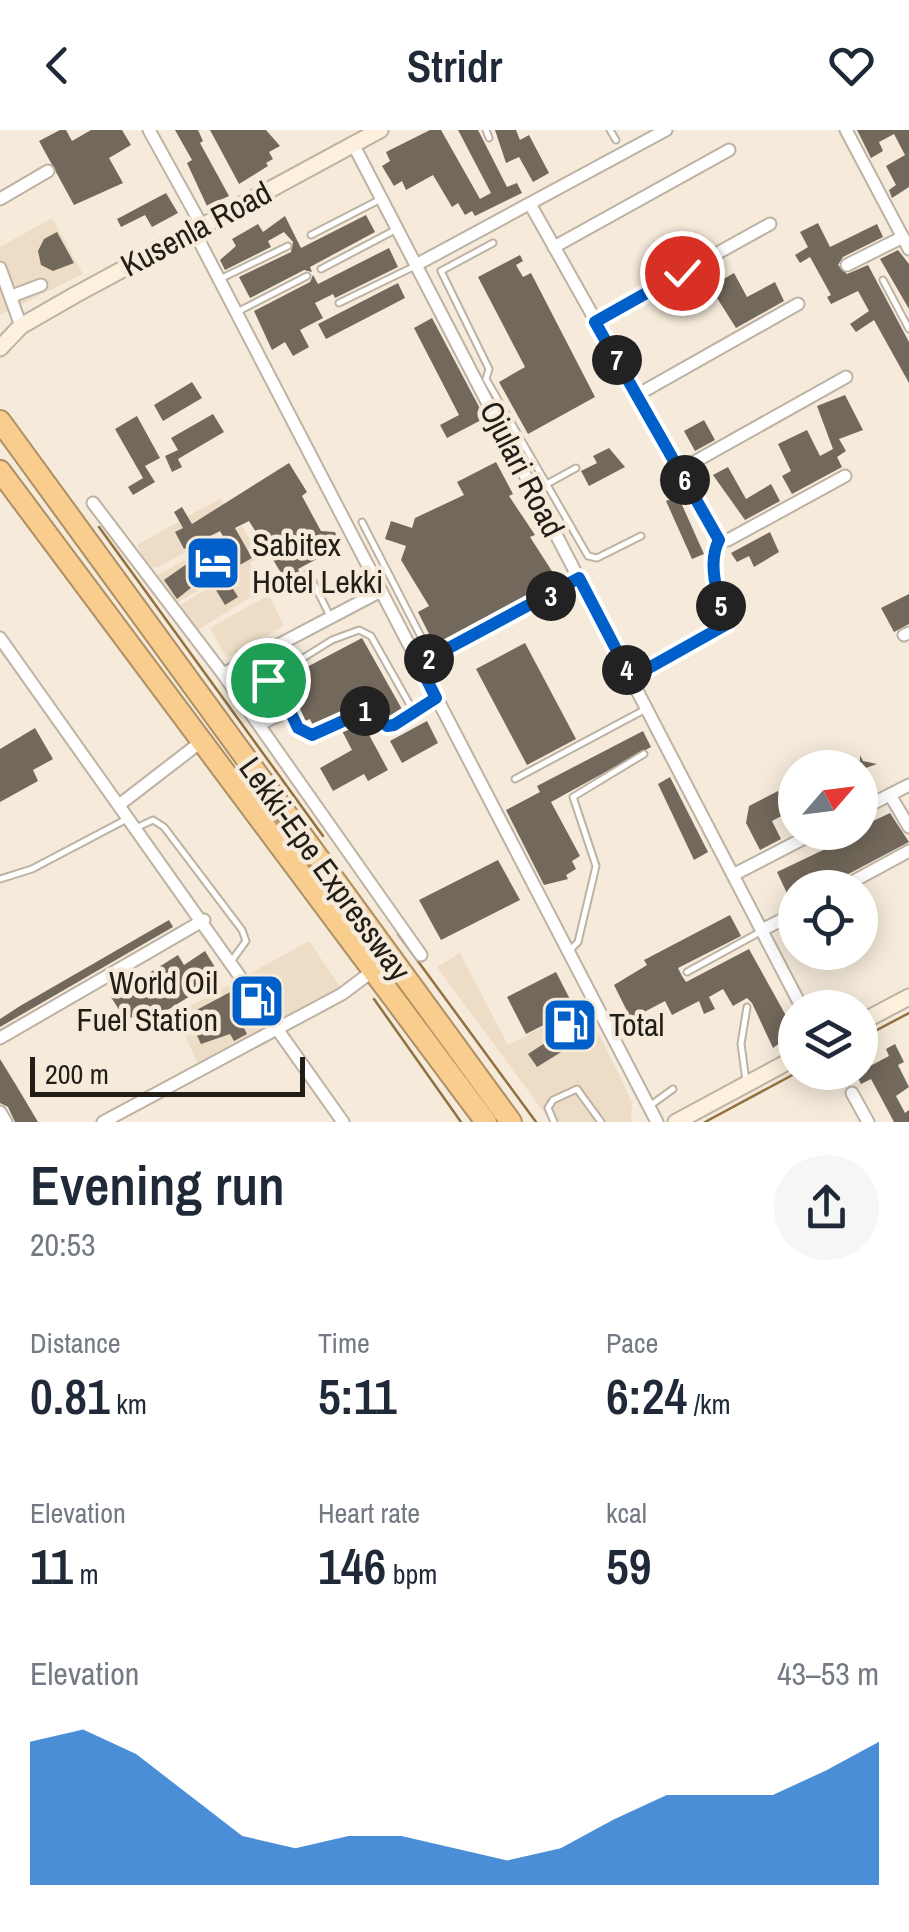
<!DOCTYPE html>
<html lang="en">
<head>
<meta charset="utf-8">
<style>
	body { margin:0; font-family:"Archivo Narrow",sans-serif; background:#f6f6f7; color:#1f2937; height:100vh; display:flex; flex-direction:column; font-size:38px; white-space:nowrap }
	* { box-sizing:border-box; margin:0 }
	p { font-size:32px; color:#747a83 }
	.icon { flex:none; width:55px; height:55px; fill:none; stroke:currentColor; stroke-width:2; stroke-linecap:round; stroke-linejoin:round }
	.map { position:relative; height:992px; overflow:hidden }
	.details { display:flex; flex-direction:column; background:#fff; flex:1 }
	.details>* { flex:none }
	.needle { width:65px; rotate:62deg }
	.fabs { position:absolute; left:778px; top:620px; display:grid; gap:20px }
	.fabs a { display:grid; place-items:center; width:100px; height:100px; border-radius:50%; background:#fff; box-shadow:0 5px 25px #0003; font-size:50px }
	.scale { position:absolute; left:30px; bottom:25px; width:275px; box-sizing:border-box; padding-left:10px; border:5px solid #211d17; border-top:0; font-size:28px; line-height:35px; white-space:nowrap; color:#211d17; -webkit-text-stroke:8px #f6ebdb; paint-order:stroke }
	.pin { position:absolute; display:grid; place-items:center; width:85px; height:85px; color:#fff; margin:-42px; border:5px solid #fff; border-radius:50%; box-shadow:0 2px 10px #0007 }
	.km { position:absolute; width:50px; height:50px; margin:-25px; border-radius:50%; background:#222; color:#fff; font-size:28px; line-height:50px; text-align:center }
	.round { display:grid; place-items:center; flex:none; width:105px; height:105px; border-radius:52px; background:#f6f6f7 }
	.summary { display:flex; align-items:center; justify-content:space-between; height:170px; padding:0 30px }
	h1 { font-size:55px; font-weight:600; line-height:75px }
	.metrics { display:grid; grid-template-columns:repeat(3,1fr); gap:15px; height:170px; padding:10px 30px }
	.metrics div { display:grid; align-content:center }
	.metrics b { font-size:50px; font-weight:600 }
	.metrics small { font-size:28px; font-weight:400 }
	.metrics p { font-size:28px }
	.chart { height:280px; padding:20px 30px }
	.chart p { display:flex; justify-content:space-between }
	.chart svg { width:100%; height:180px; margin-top:10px; fill:#005fc8; opacity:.7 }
	header { display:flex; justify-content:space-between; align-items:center; height:130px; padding:0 30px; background:#fff; font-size:45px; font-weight:600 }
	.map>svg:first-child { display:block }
</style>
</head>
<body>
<header><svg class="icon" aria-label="back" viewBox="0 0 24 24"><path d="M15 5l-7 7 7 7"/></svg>Stridr<svg class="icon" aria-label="heart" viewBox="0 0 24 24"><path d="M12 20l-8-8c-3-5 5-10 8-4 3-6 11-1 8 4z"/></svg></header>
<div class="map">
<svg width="909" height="992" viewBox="0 0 909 992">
	<rect width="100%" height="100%" fill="#f6ebdb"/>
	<!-- built -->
	<g fill="#edddc7">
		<polygon points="52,88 83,144 0,185 0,117"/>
		<polygon points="221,368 234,395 159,437 149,438 137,415"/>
		<polygon points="242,396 260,427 250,433 265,458 195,502 179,476 233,442 176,473 158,445"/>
		<polygon points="269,465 284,496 227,528 210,498"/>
		<polygon points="309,811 341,858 198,933 174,885"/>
		<polygon points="460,823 508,915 585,875 632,972 631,992 551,992 437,837"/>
	</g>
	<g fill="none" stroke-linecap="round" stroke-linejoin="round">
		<!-- stream -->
		<g stroke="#917140" stroke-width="2.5">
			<polyline points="99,397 323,706"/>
			<polyline points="398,804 536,992"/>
			<polyline points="374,869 461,992"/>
			<polyline points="860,909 909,883"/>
			<polyline points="705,992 798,942"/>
		</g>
	</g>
	<!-- building -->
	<g fill="#72685b">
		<polygon points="60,0 66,0 72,11 91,0 122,0 131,15 109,28 123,53 74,75 39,11"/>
		<polygon points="175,0 198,0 203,11 200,13 229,66 207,76 187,33 192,30"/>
		<polygon points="210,0 266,0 280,16 269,22 273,29 266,33 268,36 239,54"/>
		<polygon points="430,0 441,0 480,69 491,63 458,0 478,0 507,57 517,53 522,63 475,86 472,81 465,85 458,73 452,77 433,45 406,60 402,51 394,56 382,36 390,31 386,22"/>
		<polygon points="495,0 516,0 520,10 529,5 549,43 533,52 519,27 506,33"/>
		<polygon points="857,0 909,0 909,57 892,68 889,60 896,55 886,36 905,25 894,4 879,12 883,21 871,28"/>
		<polygon points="166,63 178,83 152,97 145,85 121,97 117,89"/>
		<polygon points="366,85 375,102 310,137 312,142 304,140 250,168 239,147 291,122 293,112 284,102 268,111 271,117 225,140 220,130 236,116 232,109 258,94 263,102 285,86 301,118"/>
		<polygon points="818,93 830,117 877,94 883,107 843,127 838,135 847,144 868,135 909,212 909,253 874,190 856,202 850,194 869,181 858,161 831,174 827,167 831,165 810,127 800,133 795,125 808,117 800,102"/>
		<polygon points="57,102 74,133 53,141 41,135 38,121 44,109"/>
		<polygon points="389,118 398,137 335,168 333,164 315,173 323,188 300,200 309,217 293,226 285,212 272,220 254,181 310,152 313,145 318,154"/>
		<polygon points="898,120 909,134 909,179 880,129"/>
		<polygon points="520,125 523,131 516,135 523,147 531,143 595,267 528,304 499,252 525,237 478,147"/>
		<polygon points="734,143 747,167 775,152 784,171 736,198 710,157"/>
		<polygon points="398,153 405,168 326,209 318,194"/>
		<polygon points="432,188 485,288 447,308 440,295 459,285 414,198"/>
		<polygon points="192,252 202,268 163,291 154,275"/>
		<polygon points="845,265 863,300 839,309 846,321 837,327 842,337 792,364 782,346 791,341 778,314 807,300 820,326 833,319 817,276"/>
		<polygon points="213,284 224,302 178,329 182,337 172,342 165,326 178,320 171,308"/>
		<polygon points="137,286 160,328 145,336 155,352 133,365 128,357 143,348 115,299"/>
		<polygon points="704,290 715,310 695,321 684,301"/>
		<polygon points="609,318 625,337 589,356 581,341 597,333 593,326"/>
		<polygon points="496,332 513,364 509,366 535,405 530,407 559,452 436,518 418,482 429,476 401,430 406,416 385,409 391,391 412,398 415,388 464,365 457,352"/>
		<polygon points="289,333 307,362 302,366 321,401 335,402 343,424 333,430 328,423 298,439 306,455 300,458 292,442 283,446 249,391 235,398 252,428 224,444 238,467 225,475 211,452 205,455 202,449 177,469 164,450 188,433 191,439 229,417 220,401 184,419 175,402 183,398 174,382 182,377 192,394"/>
		<polygon points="728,337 746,369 771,354 780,371 745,390 713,345"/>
		<polygon points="678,366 704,424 692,429 666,371"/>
		<polygon points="770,402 779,422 754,437 749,426 737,432 731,423"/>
		<polygon points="909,464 909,494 894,502 881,478"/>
		<polygon points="362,508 403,581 391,588 380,568 314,597 310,589 302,592 293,574 300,570 288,547"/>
		<polygon points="525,513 576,609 527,635 476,539"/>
		<polygon points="361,590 388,640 368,651 364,644 333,661 320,638 352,620 341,599"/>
		<polygon points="427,591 438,613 402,633 390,611"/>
		<polygon points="35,598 53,629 33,640 38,651 0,672 0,619"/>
		<polygon points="643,601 651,617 551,672 580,726 572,731 576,739 566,745 568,749 544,755 506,680 540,662 537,656"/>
		<polygon points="860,625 863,631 877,634 866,638 877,661 860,669 860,638 827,638 847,628 860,631"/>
		<polygon points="670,647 708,722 694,730 658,654"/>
		<polygon points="778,661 789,682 772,691 781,709 760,720 746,693 749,676"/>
		<polygon points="890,683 909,712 837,750 832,758 795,758 792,774 777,742 840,712 837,708 848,702 860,702 860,697"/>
		<polygon points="498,730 520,770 441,810 419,770"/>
		<polygon points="730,785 741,806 678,838 682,846 686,852 749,819 795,902 773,918 752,873 747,868 733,876 723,859 709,867 715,879 704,884 699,871 672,885 665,871 631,889 614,855 647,835 644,830"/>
		<polygon points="169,790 173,797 0,897 0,889 20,876"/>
		<polygon points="205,821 221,847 153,889 146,878 126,891 111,867 178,825 184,835"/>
		<polygon points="556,842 575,879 526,904 507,867"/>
		<polygon points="236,859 254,891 243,896 247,904 234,911 230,904 201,914 187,885"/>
		<polygon points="571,896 579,911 537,937 528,924"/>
		<polygon points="895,914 904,932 898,935 909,957 896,966 905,983 909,980 909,992 894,992 871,949 861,954 855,942 860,942 860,929 865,927 870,936 889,926 886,919"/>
		<polygon points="0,929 16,955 38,992 15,992 8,977 0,973"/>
	</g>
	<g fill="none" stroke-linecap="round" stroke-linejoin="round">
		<!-- lane casing -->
		<g stroke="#bdb2a3" stroke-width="9">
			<g id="lane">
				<polyline points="486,0 489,8"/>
				<polyline points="610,0 616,10"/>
				<polyline points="311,105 379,70"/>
				<polyline points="493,113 441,141 489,239 486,249 588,426 597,428 641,406"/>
				<polyline points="321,139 395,100"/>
				<polyline points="222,148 288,116"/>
				<polyline points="883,150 909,199"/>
				<polyline points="339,173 413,137"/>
				<polyline points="239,181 307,146"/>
				<polyline points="545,355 576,338"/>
				<polyline points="362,392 432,528"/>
				<polyline points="308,442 329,484"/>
				<polyline points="422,533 579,448"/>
				<polyline points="274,547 298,598 312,605 370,579 387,597 414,582"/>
				<polyline points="268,550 332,510 359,500 371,506 414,582 434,570"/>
				<polyline points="261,597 290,583"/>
				<polyline points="515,649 644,580"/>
				<polyline points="787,672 795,668"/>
				<polyline points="138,697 153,690 164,697 242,800 246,811 230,833"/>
				<polyline points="0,749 32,739 125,690"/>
				<polyline points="570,820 578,812 596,736 573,667 644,624"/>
				<polyline points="687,842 760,802"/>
				<polyline points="746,951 741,914 747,877"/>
				<polyline points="651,975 673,959"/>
				<polyline points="554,992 548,978 553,970 577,959 601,992"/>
			</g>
		</g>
		<!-- street casing -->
		<g stroke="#bdb2a3" stroke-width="15">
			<g id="street">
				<polyline points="149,0 202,96"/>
				<polyline points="846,0 909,119"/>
				<polyline points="353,14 802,878"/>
				<polyline points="0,69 48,41"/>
				<path d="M530,74L719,410C706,436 718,469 727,494L631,548"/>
				<polyline points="194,101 657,992"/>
				<polyline points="554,117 729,20"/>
				<polyline points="416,135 666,0"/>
				<polyline points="847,135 903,107"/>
				<polyline points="0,138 21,196"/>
				<polyline points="12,166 41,155"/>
				<polyline points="595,191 770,94"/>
				<polyline points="637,265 798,174"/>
				<polyline points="680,340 846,247"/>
				<polyline points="93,373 223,544 421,825"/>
				<polyline points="719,410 728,410 845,346"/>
				<polyline points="904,505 909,503"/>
				<polyline points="0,508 343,992"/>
				<polyline points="223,544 381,461"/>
				<polyline points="890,665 909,697"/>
				<polyline points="119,675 202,611"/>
				<polyline points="860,680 909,655"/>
				<polyline points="733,745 816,702"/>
				<polyline points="841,758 909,721"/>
				<polyline points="762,800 795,783"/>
				<polyline points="0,908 204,790"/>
				<polyline points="852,963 868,992"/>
				<polyline points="0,982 6,992"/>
				<polyline points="103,992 342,864 374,840"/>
			</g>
		</g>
		<!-- secondary casing -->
		<g stroke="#bdb2a3" stroke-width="19">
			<g id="secondary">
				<polyline points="0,218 21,196 75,165 380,0"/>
				<polyline points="860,893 909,867"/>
				<polyline points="676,992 795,928"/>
			</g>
		</g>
		<!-- highway casing -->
		<g stroke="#ad8f64" stroke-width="24">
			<g id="highway">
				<polyline points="0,291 511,992"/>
				<polyline points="0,341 486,992"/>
			</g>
		</g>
		<!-- lane -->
		<use href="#lane" stroke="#fff" stroke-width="5"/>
		<!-- street -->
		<use href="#street" stroke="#fff" stroke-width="11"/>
		<!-- secondary -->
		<use href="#secondary" stroke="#fdf0dd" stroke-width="15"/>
		<!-- highway -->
		<use href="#highway" stroke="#f8cd8e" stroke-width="20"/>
	</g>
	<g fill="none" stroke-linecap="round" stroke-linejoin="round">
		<!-- route casing -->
		<g stroke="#fff" stroke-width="20">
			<path id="route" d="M268,550L274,547L298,598L312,605L370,579L387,596L394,595L436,568L419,534L579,448L631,548L727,494C719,469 706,435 719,410L595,192L682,143"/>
		</g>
		<!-- route -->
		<use href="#route" stroke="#005fc8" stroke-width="12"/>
	</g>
	<!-- icons -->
	<defs>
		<g id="hotel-square" transform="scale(2.875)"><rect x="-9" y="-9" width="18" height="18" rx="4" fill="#005fc8" stroke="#f6ebdb"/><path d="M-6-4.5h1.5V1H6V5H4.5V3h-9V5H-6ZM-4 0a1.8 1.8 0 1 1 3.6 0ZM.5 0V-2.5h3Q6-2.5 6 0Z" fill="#fff"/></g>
		<g id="fuel-square" transform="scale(2.875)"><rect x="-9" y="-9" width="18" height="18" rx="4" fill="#005fc8" stroke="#f6ebdb"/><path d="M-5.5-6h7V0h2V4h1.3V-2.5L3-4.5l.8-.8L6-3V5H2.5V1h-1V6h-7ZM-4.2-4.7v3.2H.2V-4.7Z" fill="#fff"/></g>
	</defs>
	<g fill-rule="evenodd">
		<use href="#hotel-square" x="213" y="433"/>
		<use href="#fuel-square" x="257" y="871"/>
		<use href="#fuel-square" x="570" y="895"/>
	</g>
	<g text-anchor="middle" stroke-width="9" stroke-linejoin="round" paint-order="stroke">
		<!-- street labels -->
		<g font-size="32" fill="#211d17" stroke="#f6ebdb">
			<text transform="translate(196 99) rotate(-28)" y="11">Kusenla Road</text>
			<text transform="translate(522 339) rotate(63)" y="11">Ojulari Road</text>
			<text transform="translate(325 739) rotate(54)" y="11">Lekki-Epe Expressway</text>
		</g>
		<!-- poi labels -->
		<g font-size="32" fill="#211d17" stroke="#f6ebdb" text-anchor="start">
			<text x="252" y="426">Sabitex<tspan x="252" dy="37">Hotel Lekki</tspan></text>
			<text x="218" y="864" text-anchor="end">World Oil<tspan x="218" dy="37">Fuel Station</tspan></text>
			<text x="609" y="906">Total</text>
		</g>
	</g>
</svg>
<div class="fabs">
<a><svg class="needle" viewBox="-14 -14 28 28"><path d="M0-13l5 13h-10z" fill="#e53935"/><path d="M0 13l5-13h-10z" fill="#747a83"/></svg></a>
<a><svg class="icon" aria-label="locate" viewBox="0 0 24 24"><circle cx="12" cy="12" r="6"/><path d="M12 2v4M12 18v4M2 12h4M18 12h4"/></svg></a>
<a><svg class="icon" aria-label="layers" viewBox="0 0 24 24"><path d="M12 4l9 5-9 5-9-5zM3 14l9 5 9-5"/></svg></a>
</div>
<div class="scale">200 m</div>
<div class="pin" style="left:268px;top:550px;background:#1e9e55"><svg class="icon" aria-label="arrive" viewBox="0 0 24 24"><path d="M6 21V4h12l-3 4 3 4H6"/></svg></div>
<div class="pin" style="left:682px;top:143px;background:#d93025"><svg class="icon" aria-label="check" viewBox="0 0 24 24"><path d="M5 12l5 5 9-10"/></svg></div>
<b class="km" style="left:365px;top:581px">1</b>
<b class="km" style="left:429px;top:529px">2</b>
<b class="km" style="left:551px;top:466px">3</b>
<b class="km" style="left:627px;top:540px">4</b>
<b class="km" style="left:721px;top:476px">5</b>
<b class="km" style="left:685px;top:350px">6</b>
<b class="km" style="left:617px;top:230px">7</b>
</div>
<section class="details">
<div class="summary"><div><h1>Evening run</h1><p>20:53</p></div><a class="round"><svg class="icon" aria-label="share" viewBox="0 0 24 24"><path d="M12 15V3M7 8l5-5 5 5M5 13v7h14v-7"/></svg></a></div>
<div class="metrics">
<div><p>Distance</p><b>0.81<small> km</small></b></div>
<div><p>Time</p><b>5:11</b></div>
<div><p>Pace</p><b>6:24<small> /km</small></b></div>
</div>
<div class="metrics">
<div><p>Elevation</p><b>11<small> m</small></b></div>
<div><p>Heart rate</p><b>146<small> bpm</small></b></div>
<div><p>kcal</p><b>59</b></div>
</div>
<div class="chart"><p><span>Elevation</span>43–53 m</p>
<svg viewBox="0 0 160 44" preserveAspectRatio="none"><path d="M0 44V9L10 6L20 12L30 22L40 32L50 35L60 32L70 32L80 35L90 38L100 35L110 28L120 22L130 22L140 22L150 16L160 9V44z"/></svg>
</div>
</section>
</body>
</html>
